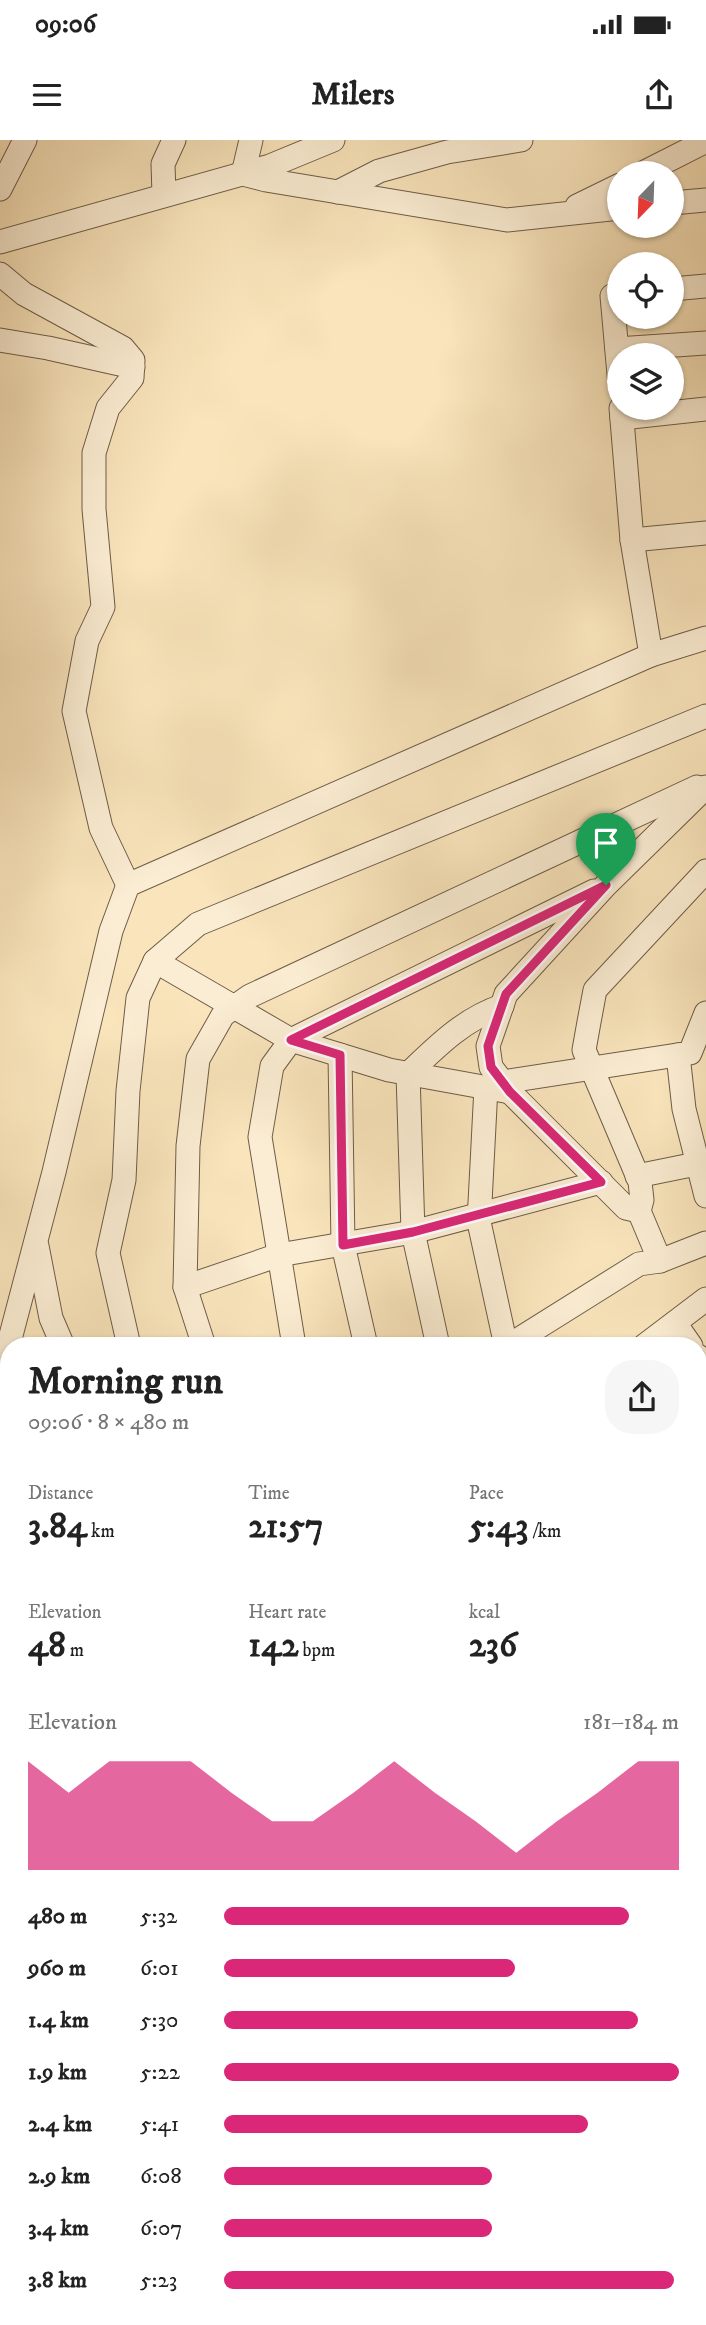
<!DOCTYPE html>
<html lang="en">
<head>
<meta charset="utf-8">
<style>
	body { margin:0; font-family:"IM FELL DW Pica",serif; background:#f6f6f6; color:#222; height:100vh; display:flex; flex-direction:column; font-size:26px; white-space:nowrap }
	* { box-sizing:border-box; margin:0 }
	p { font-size:23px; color:#767676 }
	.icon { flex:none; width:38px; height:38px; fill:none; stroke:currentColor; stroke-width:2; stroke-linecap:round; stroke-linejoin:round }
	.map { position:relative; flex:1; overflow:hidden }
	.side { position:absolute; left:0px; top:1197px; width:707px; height:989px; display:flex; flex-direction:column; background:#fff; border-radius:28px 28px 0 0; box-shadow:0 2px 5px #0004 }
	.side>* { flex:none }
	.needle { width:46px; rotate:203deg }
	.fabs { position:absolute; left:607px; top:21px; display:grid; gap:14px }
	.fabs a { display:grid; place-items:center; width:77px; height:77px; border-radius:50%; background:#fff; box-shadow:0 2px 5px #0004; font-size:35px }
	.pin { position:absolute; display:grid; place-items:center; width:60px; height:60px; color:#fff; margin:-72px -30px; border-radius:50% 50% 50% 0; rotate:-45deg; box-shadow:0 0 7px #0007 }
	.pin .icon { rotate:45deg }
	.round { display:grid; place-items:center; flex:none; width:74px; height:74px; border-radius:28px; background:#f6f6f6 }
	.head { display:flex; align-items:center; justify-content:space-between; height:119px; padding:0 28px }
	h1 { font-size:38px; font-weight:800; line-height:52px }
	.figures { display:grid; grid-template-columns:repeat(3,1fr); gap:10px; height:119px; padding:7px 28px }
	.figures div { display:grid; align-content:center }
	.figures b { font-size:35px; font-weight:800 }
	.figures small { font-size:19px; font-weight:400 }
	.figures p { font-size:19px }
	.chart { height:196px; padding:14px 28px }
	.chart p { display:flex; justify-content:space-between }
	.chart svg { width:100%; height:126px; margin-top:7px; fill:#db2777; opacity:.7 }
	ul { padding:0 28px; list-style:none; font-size:23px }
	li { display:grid; grid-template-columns:112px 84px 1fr; align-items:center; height:52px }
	li i { height:18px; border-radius:9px; background:#db2777 }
	.status { display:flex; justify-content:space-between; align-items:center; height:49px; padding:0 35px; background:#fff; direction:ltr }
	.status svg { height:19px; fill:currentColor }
	header { display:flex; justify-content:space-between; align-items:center; height:91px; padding:0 28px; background:#fff; font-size:32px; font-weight:800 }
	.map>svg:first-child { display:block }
</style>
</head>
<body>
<div class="status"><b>09:06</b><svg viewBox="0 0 49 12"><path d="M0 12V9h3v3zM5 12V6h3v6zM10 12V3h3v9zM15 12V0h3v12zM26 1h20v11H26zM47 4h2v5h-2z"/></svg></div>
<header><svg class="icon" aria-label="menu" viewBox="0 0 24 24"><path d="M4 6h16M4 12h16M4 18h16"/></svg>Milers<svg class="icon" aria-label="share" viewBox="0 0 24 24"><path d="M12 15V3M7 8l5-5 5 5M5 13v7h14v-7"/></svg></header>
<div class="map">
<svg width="706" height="2185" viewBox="0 0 706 2185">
	<rect width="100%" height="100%" fill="#f9e4bb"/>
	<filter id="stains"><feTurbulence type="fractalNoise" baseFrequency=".00286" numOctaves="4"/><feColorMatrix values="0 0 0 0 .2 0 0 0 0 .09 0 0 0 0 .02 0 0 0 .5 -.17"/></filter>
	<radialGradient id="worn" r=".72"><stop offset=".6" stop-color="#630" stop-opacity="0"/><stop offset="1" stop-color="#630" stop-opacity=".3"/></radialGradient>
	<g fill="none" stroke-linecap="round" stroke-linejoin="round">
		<!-- minor casing -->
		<g stroke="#6e5c48" stroke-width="25">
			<g id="minor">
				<polyline points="251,0 243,34 266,40 507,80 620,68"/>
				<polyline points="643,33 706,1"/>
				<polyline points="0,49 25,0"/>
				<polyline points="338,52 379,31 447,12 521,0"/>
				<polyline points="164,55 163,24 174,0"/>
				<polyline points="672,63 706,60"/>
				<polyline points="577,66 620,45"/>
				<polyline points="0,102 270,26 333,0"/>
				<polyline points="0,134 24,154 123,208 133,220 132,238 108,268 94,313 94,369 103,467 87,501 74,571 101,688 128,745"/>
				<polyline points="672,149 706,146"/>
				<polyline points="620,155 612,156 620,246"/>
				<polyline points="0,200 48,208 133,227"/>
				<polyline points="617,209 706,203"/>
				<polyline points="622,278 706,269"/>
				<polyline points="632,400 706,393"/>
				<polyline points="651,515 706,498"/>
				<polyline points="706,647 606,745 506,854 488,906 491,927 510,952 626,1068 639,1071 642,1060 640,1042 584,910 589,882 595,850 706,731"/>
				<polyline points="155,821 291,900 389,930 510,952"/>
				<polyline points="340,915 343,1105 366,1206"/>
				<polyline points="678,915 684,969 706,1056"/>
				<polyline points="503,942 690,913 706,873"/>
				<polyline points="486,947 479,1082 506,1206"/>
				<polyline points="637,1036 706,1022"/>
				<polyline points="639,1071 660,1121"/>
				<polyline points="37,1106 51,1178 63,1206"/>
				<polyline points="185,1147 279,1115 413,1092 601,1042"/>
				<polyline points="675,1183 691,1206"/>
				<polyline points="129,1206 108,1113 124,1040 128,951 138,858 155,821 198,784 706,576"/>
				<polyline points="204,1206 185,1147 188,1006 198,919 223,875 250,856 697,647"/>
				<polyline points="294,1206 260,997 272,926 291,900 594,751"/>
				<path d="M438,1206L413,1092L408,934C437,906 464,879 502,866"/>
				<polyline points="508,1206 639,1124 660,1121 706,1103"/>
				<polyline points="644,1206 706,1159"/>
				<polyline points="698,1216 706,1227"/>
				<polyline points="0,1237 54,1032 111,791 128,745 651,515 632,400 621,268"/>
				<polyline points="698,1322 706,1317"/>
				<polyline points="0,1399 9,1408"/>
				<polyline points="698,1438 706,1433"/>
				<polyline points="0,1512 9,1481"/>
				<polyline points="7,1897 5,1940 9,1965"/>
				<polyline points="0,2081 9,2062"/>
				<polyline points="698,2155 706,2159"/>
				<polyline points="0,2157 9,2165"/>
				<polyline points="21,2177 31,2185"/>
				<polyline points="436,2177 448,2185"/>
				<polyline points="376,2185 379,2177"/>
			</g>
		</g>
		<!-- minor -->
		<use href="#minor" stroke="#fbedd3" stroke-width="23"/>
	</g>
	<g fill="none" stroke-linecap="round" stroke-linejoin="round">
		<!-- route casing -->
		<g stroke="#fff" stroke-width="14">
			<polygon id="route" points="606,745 506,854 488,906 491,927 510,952 601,1042 413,1092 343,1105 340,915 291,900"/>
		</g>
		<!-- route -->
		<use href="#route" stroke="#db2777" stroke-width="9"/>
	</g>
	<rect width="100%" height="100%" filter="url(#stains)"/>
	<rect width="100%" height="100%" fill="url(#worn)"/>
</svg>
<div class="fabs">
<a><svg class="needle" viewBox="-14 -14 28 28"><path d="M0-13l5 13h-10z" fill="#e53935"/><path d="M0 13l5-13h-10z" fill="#767676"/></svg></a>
<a><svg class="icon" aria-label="locate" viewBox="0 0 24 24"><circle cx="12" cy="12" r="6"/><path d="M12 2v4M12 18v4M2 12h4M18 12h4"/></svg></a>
<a><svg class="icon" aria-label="layers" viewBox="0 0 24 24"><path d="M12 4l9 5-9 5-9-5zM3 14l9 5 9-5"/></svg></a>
</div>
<div class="pin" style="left:606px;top:745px;background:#1e9e55"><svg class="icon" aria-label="arrive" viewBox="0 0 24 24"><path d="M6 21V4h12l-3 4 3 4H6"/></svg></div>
<section class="side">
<div class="head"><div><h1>Morning run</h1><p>09:06 · 8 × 480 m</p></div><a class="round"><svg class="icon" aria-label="share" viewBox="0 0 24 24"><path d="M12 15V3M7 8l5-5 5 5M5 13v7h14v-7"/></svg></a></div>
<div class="figures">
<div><p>Distance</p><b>3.84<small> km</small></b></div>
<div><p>Time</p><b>21:57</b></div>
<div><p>Pace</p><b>5:43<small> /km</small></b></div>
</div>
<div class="figures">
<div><p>Elevation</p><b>48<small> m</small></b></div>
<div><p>Heart rate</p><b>142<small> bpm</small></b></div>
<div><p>kcal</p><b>236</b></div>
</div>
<div class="chart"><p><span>Elevation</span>181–184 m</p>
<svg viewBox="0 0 160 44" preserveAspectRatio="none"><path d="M0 44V6L10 17L20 6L30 6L40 6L50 17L60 27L70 27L80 17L90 6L100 17L110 27L120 38L130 27L140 17L150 6L160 6V44z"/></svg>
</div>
<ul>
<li><b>480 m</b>5:32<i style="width:89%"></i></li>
<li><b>960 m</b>6:01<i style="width:64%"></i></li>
<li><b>1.4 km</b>5:30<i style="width:91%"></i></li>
<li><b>1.9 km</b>5:22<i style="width:100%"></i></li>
<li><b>2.4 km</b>5:41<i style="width:80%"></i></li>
<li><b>2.9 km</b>6:08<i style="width:59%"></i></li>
<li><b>3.4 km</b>6:07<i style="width:59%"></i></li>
<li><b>3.8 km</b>5:23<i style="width:99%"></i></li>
</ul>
</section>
</div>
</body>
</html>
